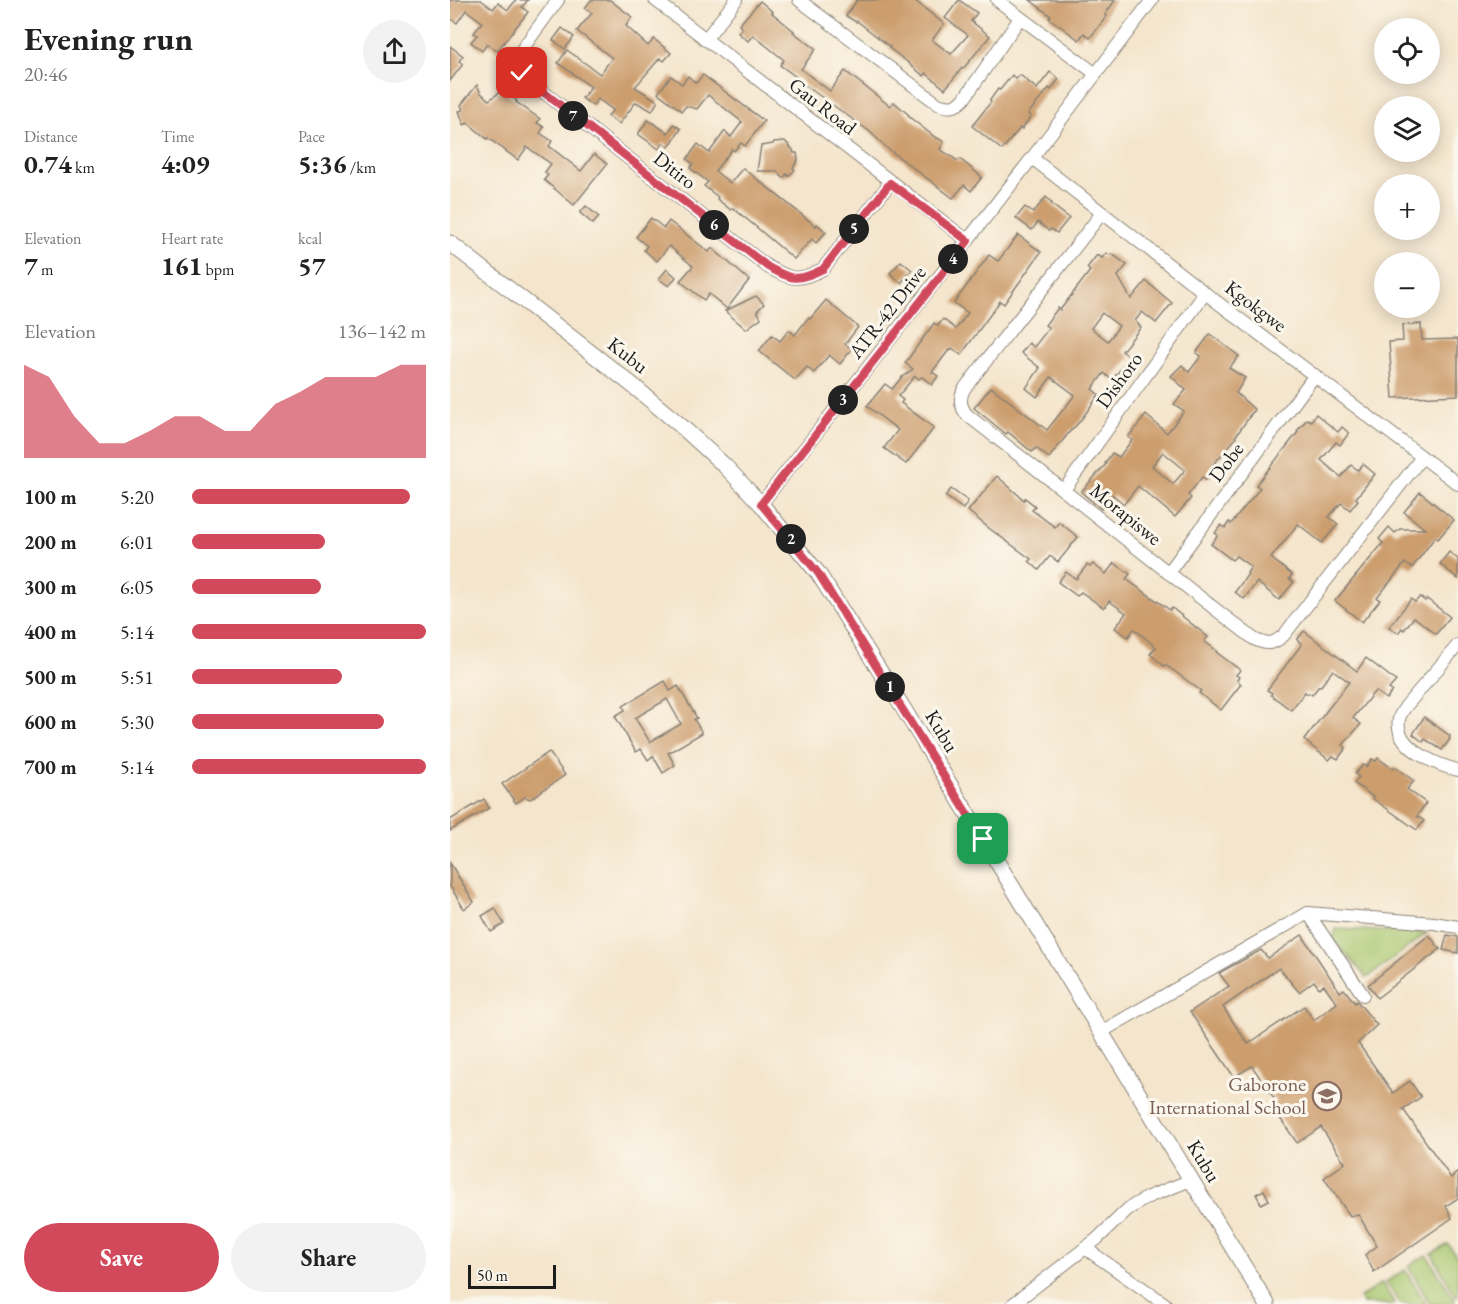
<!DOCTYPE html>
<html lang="en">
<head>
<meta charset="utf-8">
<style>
	body { margin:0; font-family:"EB Garamond",serif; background:#f2f2f2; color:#222; height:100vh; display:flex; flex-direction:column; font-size:22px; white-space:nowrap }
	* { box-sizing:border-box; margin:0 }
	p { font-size:20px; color:#767676 }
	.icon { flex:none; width:33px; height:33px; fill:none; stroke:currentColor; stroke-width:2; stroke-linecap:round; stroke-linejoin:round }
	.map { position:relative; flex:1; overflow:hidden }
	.details { display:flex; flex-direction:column; background:#fff; width:450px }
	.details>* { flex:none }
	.fabs { position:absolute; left:924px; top:18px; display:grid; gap:12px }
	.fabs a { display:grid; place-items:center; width:66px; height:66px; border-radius:50%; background:#fff; box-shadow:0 3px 15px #0003; font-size:30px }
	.scale { position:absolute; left:18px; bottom:15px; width:88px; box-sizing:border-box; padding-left:6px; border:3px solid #1c1c1c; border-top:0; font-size:16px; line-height:21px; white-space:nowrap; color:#1c1c1c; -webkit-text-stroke:4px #fbf7ec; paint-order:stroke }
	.pin { position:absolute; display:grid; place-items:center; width:51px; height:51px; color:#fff; margin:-26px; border-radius:12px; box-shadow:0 3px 9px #0006 }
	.km { position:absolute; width:30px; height:30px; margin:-15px; border-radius:50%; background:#222; color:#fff; font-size:16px; line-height:30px; text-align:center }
	.round { display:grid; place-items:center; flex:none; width:63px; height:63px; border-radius:32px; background:#f2f2f2 }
	.head { display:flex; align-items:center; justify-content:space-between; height:102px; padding:0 24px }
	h1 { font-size:33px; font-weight:700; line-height:45px }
	.figures { display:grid; grid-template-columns:repeat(3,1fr); gap:9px; height:102px; padding:6px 24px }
	.figures div { display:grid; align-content:center }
	.figures b { font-size:26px; font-weight:700 }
	.figures small { font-size:16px; font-weight:400 }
	.figures p { font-size:16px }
	.chart { height:168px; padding:12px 24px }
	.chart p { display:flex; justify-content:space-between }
	.chart svg { width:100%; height:108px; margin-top:6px; fill:#d1495b; opacity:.7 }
	.action { display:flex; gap:12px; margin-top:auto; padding:12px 24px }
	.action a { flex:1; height:69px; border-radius:36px; background:#d1495b; color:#fff; font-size:24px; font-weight:700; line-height:69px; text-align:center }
	.action a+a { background:#f2f2f2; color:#222 }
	ul { padding:0 24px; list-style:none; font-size:20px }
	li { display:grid; grid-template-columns:96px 72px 1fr; align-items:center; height:45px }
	li i { height:15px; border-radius:8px; background:#d1495b }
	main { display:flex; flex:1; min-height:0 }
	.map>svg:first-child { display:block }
</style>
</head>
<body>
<main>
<section class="details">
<div class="head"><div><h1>Evening run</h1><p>20:46</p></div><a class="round"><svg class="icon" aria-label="share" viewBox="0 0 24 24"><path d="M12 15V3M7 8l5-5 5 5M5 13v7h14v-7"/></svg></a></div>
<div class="figures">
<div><p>Distance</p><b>0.74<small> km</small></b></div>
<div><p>Time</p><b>4:09</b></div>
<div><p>Pace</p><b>5:36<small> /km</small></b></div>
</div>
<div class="figures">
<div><p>Elevation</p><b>7<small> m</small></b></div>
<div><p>Heart rate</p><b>161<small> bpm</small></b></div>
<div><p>kcal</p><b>57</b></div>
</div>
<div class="chart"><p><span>Elevation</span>136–142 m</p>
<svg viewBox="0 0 160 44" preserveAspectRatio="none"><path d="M0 44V6L10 11L20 27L30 38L40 38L50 33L60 27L70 27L80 33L90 33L100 22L110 17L120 11L130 11L140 11L150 6L160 6V44z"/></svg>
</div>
<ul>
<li><b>100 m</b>5:20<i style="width:93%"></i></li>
<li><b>200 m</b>6:01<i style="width:57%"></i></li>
<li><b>300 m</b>6:05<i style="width:55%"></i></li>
<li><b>400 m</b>5:14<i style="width:100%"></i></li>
<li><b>500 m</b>5:51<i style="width:64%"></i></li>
<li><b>600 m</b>5:30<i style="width:82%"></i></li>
<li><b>700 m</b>5:14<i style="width:100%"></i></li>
</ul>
<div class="action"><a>Save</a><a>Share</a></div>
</section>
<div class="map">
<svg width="1008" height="1304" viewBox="0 0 1008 1304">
	<rect width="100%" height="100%" fill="#fbf7ec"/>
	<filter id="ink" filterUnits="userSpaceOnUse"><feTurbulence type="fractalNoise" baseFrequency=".0167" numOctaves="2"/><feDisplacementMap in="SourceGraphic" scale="12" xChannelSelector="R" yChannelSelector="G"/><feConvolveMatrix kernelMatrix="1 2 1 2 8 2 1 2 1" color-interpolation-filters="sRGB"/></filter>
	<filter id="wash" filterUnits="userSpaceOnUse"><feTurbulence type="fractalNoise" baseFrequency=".008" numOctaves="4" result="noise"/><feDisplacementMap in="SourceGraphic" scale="24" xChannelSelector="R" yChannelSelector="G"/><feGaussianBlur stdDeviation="1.35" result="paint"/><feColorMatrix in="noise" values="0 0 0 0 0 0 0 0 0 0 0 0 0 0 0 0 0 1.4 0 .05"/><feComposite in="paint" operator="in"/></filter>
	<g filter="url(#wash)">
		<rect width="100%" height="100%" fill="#f4e5cc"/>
		<!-- green -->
		<g fill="#a8c66d" stroke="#627144" stroke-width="1.5">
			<polygon points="886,929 977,933 917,978 883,939"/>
			<polygon points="998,1244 1008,1259 1008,1296 1006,1297 982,1254"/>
			<polygon points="977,1255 1005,1301 1001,1304 980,1304 958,1266"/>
			<polygon points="955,1270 976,1304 950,1304 936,1282"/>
			<polygon points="932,1283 945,1304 913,1304 909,1298"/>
		</g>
		<g id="blocks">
			<!-- building -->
			<g fill="#cc9d6d" fill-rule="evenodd">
				<polygon points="0,0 31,0 43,9 48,3 58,10 66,0 78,0 72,7 78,12 47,51 37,44 32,51 21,42 27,35 24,33 32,22 16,10 7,23 0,18"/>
				<polygon points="141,0 160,0 182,17 176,26 198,46 204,39 221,53 214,61 210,58 185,87 208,101 202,111 186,102 169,124 158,116 163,110 148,99 143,106 132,98 141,87 108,63 117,50 150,74 162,58 127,31 142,13 135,8"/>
				<polygon points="407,0 464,0 494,24 482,40 501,54 518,35 495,18 509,0 527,13 521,21 540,36 513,69 512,68 495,89 476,73 474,76 460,65 460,64 439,48 440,47 407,21 406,22 396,16"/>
				<polygon points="580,0 665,0 655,15 657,16 640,38 634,33 629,40 599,18 601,16"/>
				<polygon points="310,1 323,12 322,13 344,31 343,32 366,49 351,69 380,91 395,71 440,106 444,102 459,115 458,116 486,138 486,137 494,142 490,149 508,161 510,159 532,177 521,191 514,185 503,198 437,148 419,131 352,83 353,82 330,65 334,60 303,35 298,41 288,33 292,28 289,25"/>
				<polygon points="112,28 124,37 115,49 103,40"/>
				<polygon points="0,46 13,56 9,61 13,64 0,81"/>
				<polygon points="600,72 609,79 601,90 599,88 578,114 581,116 572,129 570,128 552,150 522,126 541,102 540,100 548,89 550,90 562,75 566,79 570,75 587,89"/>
				<polygon points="253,75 314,121 295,146 291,143 284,151 282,149 265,171 280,183 293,168 366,226 367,224 376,232 366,243 362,239 344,259 305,226 283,208 281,210 267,199 268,197 254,186 258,182 240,168 243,164 237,159 248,144 259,153 275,131 281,137 292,122 258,95 247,109 236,106 232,111 208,93 221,76 232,84 238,76 246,83"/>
				<polygon points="27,85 31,93 39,100 53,90 67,101 66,102 90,119 87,123 94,127 90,133 102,141 99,146 131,171 144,154 157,164 124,205 94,180 98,175 95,172 101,164 77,147 68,160 38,138 37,139 18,123 14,125 9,111 13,110 11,105"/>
				<polygon points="198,120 218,133 224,124 231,129 219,147 213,143 209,149 188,134"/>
				<polygon points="335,141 343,150 344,153 347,153 348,160 343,168 345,170 338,176 337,174 333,178 327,171 307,171 311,146 323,144 324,142"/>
				<polygon points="596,197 602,203 601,204 619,218 607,233 601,229 599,231 588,222 582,230 566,218 575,207 583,213"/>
				<polygon points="136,206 149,217 143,224 130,213"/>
				<polygon points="201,218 214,228 219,221 259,252 262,248 299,280 277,309 259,294 254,300 230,281 243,266 219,246 207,261 194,250 197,246 186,237"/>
				<polygon points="568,235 591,252 566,287 554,304 550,301 511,355 502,348 500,351 499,350 482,372 488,376 482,385 472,377 469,379 465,376 448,396 453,400 451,403 484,428 456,464 434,448 448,430 417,406 435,384 442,389 452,377 463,369 455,363 484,323 488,326 493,319 506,329 518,313 504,303 539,255 548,261"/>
				<path d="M657,253L660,255L662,254L677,265L668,276L681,299L696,281L722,303L706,323L692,312L685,321L691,327L672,351L680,357L662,380L654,373L642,389L649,395L630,421L622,430H621L599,458L586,448L582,452L558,432L556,434L524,408L541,387L597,430L625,395L601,377L587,397L576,388L590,368L571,353L579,343L584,347L599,328L595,325L608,308L610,310L640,271L637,268L647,255L652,258ZM652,313L669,326L658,341L641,328Z"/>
				<polygon points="451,261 462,270 451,283 440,273"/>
				<polygon points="217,269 226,277 219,286 209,279"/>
				<polygon points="306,296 314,304 307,311 311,318 296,329 275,311"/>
				<polygon points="376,300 408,327 395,344 402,349 390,364 379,355 364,373 357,367 345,380 309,351 322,335 330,341 339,330 345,335 358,318 360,319"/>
				<polygon points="971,324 972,340 1008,339 1008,395 943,398 939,342 953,341 952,325"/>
				<path d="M760,334L789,356L779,368L795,378L786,393L805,410L799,416H800L785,437L786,438L763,465L766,467L756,480L752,477L738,495L741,498L725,517L688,486L674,504L663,495L651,509L631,492L656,464L655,463L662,453L669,457L682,440L678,437L696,415L717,433L734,411L724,404L736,390L721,376L732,365L739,372L751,356L746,353ZM713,452L735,470L723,484L702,466Z"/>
				<polygon points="866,414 888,432 892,427 899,433 890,445 886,442 871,460 891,477 901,465 908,470 913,464 925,474 906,498 908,500 900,510 891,503 879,517 888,524 872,543 848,524 821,558 842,575 839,579 844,582 829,600 807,582 794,599 785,592 798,574 797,573 801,567 786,556 782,560 761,544 768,535 765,533 771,525 775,528 779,522 781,524 810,488 806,485 848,432 847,431 857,419 861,421"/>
				<polygon points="547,476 574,500 575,498 585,506 582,510 605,527 609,522 628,537 608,562 600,556 589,570 579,561 581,559 540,529 518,511"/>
				<polygon points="501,489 518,501 513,509 495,496"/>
				<polygon points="970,492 1004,520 988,539 985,537 962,568 955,563 927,598 930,600 912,622 885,601 933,543 929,539 939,527 945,533 950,529 975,529 954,512"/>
				<polygon points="999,552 1008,559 1008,579 990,564"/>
				<polygon points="664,563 680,574 676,579 720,610 722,608 758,637 754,641 767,651 766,652 790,670 786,675 789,677 787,680 791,684 771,710 749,693 751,691 727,673 715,665 714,666 700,654 706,647 684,629 678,637 665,628 676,613 659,601 654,608 631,592 627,596 608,582 616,572 626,579 637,565 640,567 643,564 656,574"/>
				<polygon points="970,597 975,601 977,599 1000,617 986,634 964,617 954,630 952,628 948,633 939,627 961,599 965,602"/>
				<polygon points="854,631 907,671 916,658 946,681 939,689 942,691 936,699 925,691 903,718 911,724 893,745 896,748 888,759 883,756 879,760 854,740 899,682 883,670 870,687 869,686 862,695 859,693 858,694 855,692 841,710 821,695 822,693 817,690 852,644 847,640"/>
				<path d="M215,681L220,691L228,686L247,718L244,719L252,733L218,753L225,765L213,773L203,756L198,760L191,749L186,752L165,716L175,710L173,706ZM217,699L231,724L200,742L185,718Z"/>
				<polygon points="974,717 1000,736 999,738 1000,739 992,750 975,739 973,742 963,734"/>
				<polygon points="99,752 115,775 80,799 75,797 66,803 52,784"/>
				<polygon points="928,758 943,769 945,767 964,781 957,789 976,803 967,816 974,821 967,830 922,798 923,797 904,783 909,777 905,774 913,765 916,767 922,759 926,761"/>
				<polygon points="34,799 39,808 0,831 0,820"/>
				<polygon points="0,863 24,902 14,909 0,886"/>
				<polygon points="45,908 54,924 41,932 32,916"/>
				<path d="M852,935L890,992L894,989L905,1003L907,1001L927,1025L908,1043L943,1093L960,1081L971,1097L953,1109L1001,1178L1008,1172V1198L996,1206L1002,1218L924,1272L915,1255L927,1246L908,1214L900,1216L874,1178L895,1163L871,1127L847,1143L821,1105L826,1101L802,1066L784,1077L740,1012L779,986L769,973L811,950L818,958ZM829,968L849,992L864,981L869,988L874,985L887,1003L864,1020L854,1006L798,1044L773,1007Z"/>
				<polygon points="979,935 990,949 927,998 918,985"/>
				<polygon points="997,935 1008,937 1008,953 993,950"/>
				<polygon points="814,1190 819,1200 811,1204 806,1194"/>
			</g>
		</g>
	</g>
	<g filter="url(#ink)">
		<use href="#blocks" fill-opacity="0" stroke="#888074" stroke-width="1.5"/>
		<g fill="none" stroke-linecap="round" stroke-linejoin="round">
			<!-- minor casing -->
			<g stroke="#888074" stroke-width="14">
				<g id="minor">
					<path d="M108,0L73,48C67,61 70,70 78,80L318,267C342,280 348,282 373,269L440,183"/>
					<polyline points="205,0 518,241"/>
					<path d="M349,0L488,104C499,108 506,108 514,99L570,18"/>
					<polyline points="547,0 646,74"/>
					<polyline points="255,40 286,0"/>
					<polyline points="582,158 755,293 1008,484"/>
					<path d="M652,213L514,389C509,399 510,406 517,415C613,489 707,565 804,639C816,645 823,645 834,635L972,457"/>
					<polyline points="614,490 755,293"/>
					<polyline points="311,504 582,158 702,0"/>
					<polyline points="718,573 865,375"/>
					<path d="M1008,645L956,706C951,713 947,719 949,728C952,750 989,766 1008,770"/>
					<polyline points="858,913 913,995"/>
					<polyline points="651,1032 858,913 984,923 1008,927"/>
					<polyline points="635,1248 715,1304"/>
					<polyline points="563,1304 647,1239 678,1209 698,1197 741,1180"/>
				</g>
			</g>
			<!-- major casing -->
			<g stroke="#888074" stroke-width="17">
				<polyline id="major" points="0,243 181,384 230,425 275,466 311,504 368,573 455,711 817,1304"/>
			</g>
			<!-- minor -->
			<use href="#minor" stroke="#fff" stroke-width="12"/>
			<!-- major -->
			<use href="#major" stroke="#fff" stroke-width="15"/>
		</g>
	</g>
	<g fill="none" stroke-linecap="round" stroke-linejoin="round" filter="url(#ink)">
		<!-- route casing -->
		<g stroke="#fff" stroke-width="12">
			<path id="route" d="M72,73L78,80L318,267C342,280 347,282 373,269L440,183L518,241L311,504L368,573L533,839"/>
		</g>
		<!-- route -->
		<use href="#route" stroke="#d1495b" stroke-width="8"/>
	</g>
	<!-- icons -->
	<defs>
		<g id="school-ring" transform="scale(1.5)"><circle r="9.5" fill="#fbf7ec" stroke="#8d6e63" stroke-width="1.5"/><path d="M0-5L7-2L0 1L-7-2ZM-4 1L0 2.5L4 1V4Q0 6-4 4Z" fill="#8d6e63"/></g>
	</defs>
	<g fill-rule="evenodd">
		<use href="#school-ring" x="877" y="1096"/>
	</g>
	<g text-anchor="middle" stroke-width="6" stroke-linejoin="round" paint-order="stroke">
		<!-- street labels -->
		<g font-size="20" fill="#1c1c1c" stroke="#fbf7ec">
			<text transform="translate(373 106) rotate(38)" y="7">Gau Road</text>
			<text transform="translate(225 170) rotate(38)" y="7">Ditiro</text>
			<text transform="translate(806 306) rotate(37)" y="7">Kgokgwe</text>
			<text transform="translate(437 312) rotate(-52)" y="7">ATR-42 Drive</text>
			<text transform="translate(178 355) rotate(38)" y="7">Kubu</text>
			<text transform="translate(669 380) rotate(-54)" y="7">Dishoro</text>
			<text transform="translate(776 462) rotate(-53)" y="7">Dobe</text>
			<text transform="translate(676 514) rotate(39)" y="7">Morapiswe</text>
			<text transform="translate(492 731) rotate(59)" y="7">Kubu</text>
			<text transform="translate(754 1161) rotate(59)" y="7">Kubu</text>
		</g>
		<!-- education labels -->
		<g font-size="20" fill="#785e54" stroke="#fbf7ec" text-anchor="end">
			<text x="856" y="1091">Gaborone<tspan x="856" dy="23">International School</tspan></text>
		</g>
	</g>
</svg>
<div class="fabs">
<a><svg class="icon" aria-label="locate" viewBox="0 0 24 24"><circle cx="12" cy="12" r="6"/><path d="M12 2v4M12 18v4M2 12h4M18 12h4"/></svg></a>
<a><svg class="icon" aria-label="layers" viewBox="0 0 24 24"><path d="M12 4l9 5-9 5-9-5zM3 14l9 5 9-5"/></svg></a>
<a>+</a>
<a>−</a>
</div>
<div class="scale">50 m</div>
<div class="pin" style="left:533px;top:839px;background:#1e9e55"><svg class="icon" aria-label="arrive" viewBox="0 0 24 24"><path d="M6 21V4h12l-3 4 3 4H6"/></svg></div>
<div class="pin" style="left:72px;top:73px;background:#d93025"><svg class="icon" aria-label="check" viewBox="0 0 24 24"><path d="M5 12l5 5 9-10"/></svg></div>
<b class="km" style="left:440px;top:687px">1</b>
<b class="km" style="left:341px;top:539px">2</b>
<b class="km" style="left:393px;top:400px">3</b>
<b class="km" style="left:503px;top:259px">4</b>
<b class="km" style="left:404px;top:229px">5</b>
<b class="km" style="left:264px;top:225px">6</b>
<b class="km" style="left:123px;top:116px">7</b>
</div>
</main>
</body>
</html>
